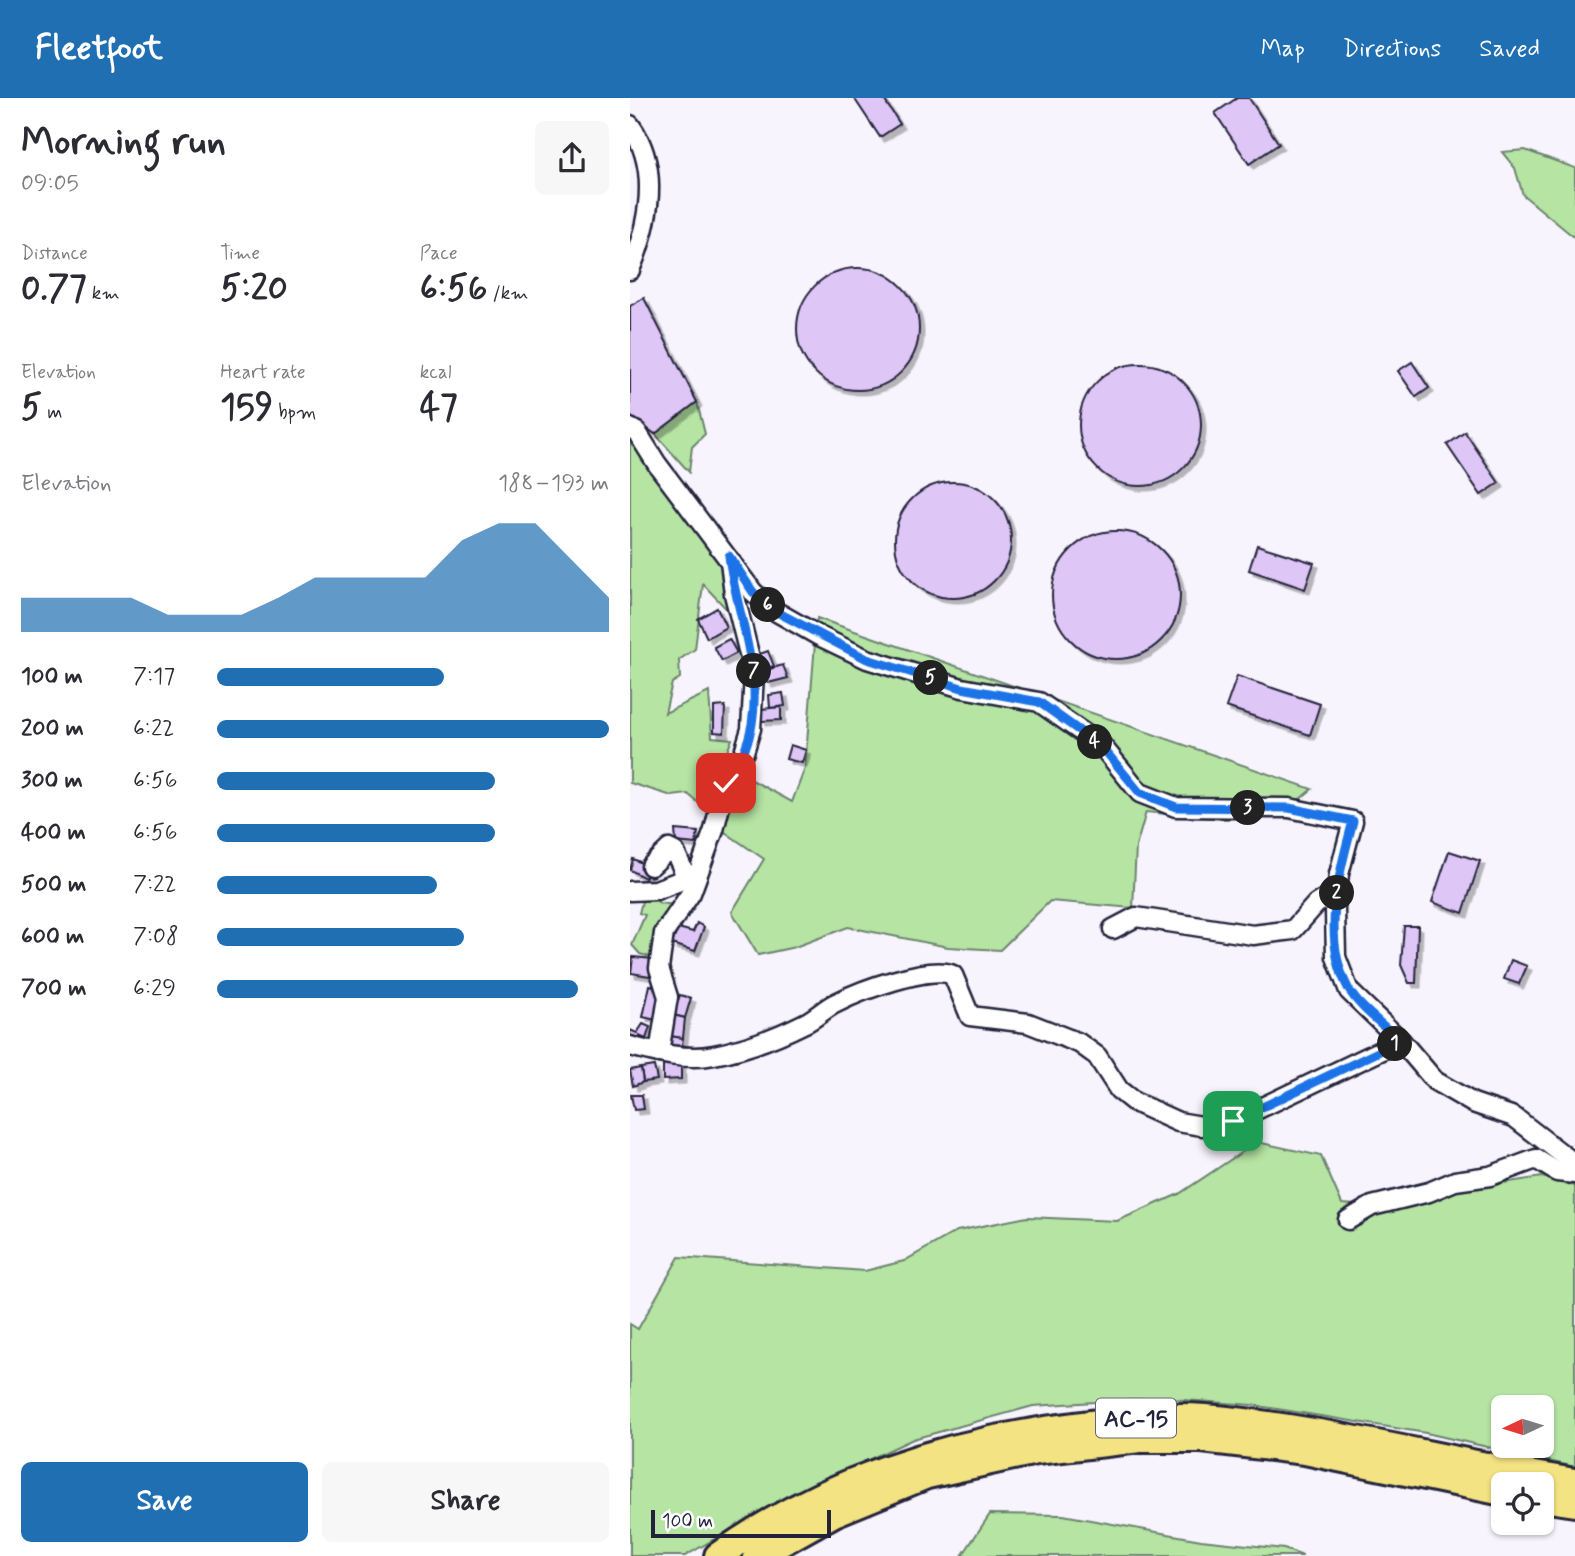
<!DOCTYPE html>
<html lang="en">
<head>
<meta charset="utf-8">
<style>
	body { margin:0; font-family:Mynerve,sans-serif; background:#f7f7f7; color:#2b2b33; height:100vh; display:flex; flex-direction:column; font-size:26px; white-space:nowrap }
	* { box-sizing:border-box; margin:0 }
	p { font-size:23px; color:#7c7c81 }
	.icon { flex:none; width:38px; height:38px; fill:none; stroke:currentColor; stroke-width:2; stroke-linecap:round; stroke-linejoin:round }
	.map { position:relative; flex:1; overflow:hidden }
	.drawer { display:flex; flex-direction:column; background:#fff; width:630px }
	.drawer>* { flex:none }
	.needle { width:46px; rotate:266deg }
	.controls { position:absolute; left:861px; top:1297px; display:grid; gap:14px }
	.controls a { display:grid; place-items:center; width:63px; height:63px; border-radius:10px; background:#fff; box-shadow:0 2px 5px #0004; font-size:35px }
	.scale { position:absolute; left:21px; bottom:18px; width:180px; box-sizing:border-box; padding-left:7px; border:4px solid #22223b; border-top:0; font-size:19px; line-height:24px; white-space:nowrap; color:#22223b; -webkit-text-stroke:5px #fff; paint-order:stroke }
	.pin { position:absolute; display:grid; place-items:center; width:60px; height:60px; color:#fff; margin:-30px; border-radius:14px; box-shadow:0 4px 10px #0006 }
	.km { position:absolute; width:35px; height:35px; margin:-18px; border-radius:50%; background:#222; color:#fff; font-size:19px; line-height:35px; text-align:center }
	.round { display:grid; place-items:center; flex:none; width:74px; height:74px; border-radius:10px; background:#f7f7f7 }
	.headline { display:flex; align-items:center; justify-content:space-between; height:119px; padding:0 21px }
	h1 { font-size:38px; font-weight:800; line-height:52px }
	.metrics { display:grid; grid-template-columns:repeat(3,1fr); gap:10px; height:119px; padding:7px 21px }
	.metrics div { display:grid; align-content:center }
	.metrics b { font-size:35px; font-weight:800 }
	.metrics small { font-size:19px; font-weight:400 }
	.metrics p { font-size:19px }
	.chart { height:196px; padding:14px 21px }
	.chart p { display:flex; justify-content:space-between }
	.chart svg { width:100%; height:126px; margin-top:7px; fill:#1f6fb2; opacity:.7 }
	.action { display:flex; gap:14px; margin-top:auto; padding:14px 21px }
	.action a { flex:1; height:80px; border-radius:10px; background:#1f6fb2; color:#fff; font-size:28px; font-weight:800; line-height:80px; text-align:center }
	.action a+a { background:#f7f7f7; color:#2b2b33 }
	ul { padding:0 21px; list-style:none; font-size:23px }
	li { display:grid; grid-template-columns:112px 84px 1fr; align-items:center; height:52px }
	li i { height:18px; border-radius:9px; background:#1f6fb2 }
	header { display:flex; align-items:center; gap:42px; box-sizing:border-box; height:98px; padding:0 35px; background:#1f6fb2; color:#fff }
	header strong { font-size:33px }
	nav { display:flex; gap:38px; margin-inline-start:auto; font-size:24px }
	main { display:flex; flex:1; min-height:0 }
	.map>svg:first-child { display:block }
</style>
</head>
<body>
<header>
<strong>Fleetfoot</strong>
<nav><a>Map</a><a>Directions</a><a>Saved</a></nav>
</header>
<main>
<section class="drawer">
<div class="headline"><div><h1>Morning run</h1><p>09:05</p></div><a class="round"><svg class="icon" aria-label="share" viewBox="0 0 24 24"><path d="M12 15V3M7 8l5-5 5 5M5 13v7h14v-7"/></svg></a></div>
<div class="metrics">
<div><p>Distance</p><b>0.77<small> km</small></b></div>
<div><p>Time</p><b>5:20</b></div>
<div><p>Pace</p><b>6:56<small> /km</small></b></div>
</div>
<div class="metrics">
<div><p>Elevation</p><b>5<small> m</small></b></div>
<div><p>Heart rate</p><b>159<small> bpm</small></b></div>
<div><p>kcal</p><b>47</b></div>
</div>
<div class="chart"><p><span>Elevation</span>188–193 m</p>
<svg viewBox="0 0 160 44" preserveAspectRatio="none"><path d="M0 44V32L10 32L20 32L30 32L40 38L50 38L60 38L70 32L80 25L90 25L100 25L110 25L120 12L130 6L140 6L150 19L160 32V44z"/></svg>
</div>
<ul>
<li><b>100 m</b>7:17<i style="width:58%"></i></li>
<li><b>200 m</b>6:22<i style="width:100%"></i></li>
<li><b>300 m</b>6:56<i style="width:71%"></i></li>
<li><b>400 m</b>6:56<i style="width:71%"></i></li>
<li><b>500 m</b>7:22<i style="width:56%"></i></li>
<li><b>600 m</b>7:08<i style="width:63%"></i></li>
<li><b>700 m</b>6:29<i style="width:92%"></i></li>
</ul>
<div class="action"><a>Save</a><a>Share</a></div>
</section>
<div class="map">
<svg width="945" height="1458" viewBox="0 0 945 1458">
	<defs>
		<filter id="shadow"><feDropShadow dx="4.5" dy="4.5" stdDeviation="0" flood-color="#0004"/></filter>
	</defs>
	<rect width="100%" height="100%" fill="#f8f4fd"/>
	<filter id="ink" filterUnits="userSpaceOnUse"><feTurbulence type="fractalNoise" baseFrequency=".0143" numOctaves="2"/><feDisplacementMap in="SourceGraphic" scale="14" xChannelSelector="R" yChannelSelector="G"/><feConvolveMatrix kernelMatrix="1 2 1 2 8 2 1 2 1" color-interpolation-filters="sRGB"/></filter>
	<g filter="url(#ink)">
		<!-- green -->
		<g fill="#b5e4a3" stroke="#6c836f" stroke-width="2" fill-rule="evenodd">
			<polygon points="895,52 945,70 945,140 893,97 885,70 872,54"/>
			<polygon points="67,304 75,336 62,349 59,374 25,336"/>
			<polygon points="0,340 90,463 104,519 73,486 65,551 49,562 50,580 42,585 35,615 79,594 82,639 102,641 81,694 78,713 58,696 42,698 0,685"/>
			<polygon points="187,520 682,691 647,720 590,721 516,714 506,749 503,810 420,803 370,852 318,849 218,829 165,849 128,857 102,814 134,761 89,730 105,678 120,681 162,704 175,670"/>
			<polygon points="29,795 28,805 48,807 24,860 10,856 2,847 15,817 9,815 14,796"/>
			<path d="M627,1044L691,1058L712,1106L770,1110L827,1092L912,1079L945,1088V1369L796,1335L622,1307L527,1300L403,1308L283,1341L152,1402L55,1458H0V1226L8,1231L49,1159L235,1173L274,1163L327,1133L397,1119L487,1123L549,1096ZM873,1309H912V1348H873Z"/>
			<polygon points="360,1416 433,1417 571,1442 654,1451 673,1458 332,1458"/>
		</g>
		<!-- building -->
		<g fill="#dec6f6" stroke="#22223b" stroke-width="2" filter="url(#shadow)">
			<polygon points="224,0 253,0 270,26 250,39"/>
			<polygon points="607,0 619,0 649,46 619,66 585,15"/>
			<circle cx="228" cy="231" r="61"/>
			<polygon points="14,200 67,304 25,336 0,318 0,208"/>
			<polygon points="782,264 799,290 786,299 768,273"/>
			<circle cx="510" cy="327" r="61"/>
			<polygon points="835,334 869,385 851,397 817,347"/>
			<circle cx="323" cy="442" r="58"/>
			<circle cx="486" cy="497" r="64"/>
			<polygon points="627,447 684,465 675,491 619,472"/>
			<polygon points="87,510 96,529 77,540 68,521"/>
			<polygon points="99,541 107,555 92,563 84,549"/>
			<polygon points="138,553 144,568 131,572 124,558"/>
			<polygon points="153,567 158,580 138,585 133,573"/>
			<polygon points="607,578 690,606 680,637 596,609"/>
			<polygon points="153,595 155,608 140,610 139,597"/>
			<polygon points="95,608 94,635 84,634 84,609"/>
			<polygon points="151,609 151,622 132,623 131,611"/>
			<polygon points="160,647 176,652 172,665 156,661"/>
			<polygon points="45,732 68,734 66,746 46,744"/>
			<polygon points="819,753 850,763 833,815 802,804"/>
			<polygon points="3,761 21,769 15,780 0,772"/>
			<polygon points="67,825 74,829 65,853 42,846 48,830 63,834"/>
			<polygon points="774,828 788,828 786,885 779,885 771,867"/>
			<polygon points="3,859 23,861 20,878 1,875"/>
			<polygon points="881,862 897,868 889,886 874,881"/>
			<polygon points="20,887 32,890 26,922 13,919"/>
			<polygon points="50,897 61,900 55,920 43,917"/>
			<polygon points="43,917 55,920 53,940 39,938"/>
			<polygon points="13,926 20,929 16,941 9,938 5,944 0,942 0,932 7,935"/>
			<polygon points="39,938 53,940 52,947 59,949 58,955 36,951"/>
			<polygon points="33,962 51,962 51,981 33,982"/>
			<polygon points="24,968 27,982 13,984 11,970"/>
			<polygon points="11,970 13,984 3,988 0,972"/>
			<polygon points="1,997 12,997 14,1011 4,1012"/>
		</g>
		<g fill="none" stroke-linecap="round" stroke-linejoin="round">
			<!-- minor casing -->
			<g stroke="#22223b" stroke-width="23">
				<g id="minor">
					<path d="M0,27C31,70 19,126 0,172"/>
					<polyline points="0,330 7,334 27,366 123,494 145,513 189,538 237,561 332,590 409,604 472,648 510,695 546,709 659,710 723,723 709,776 705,810 706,859 719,893 771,943 805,983 843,1005 884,1019 945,1066"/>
					<polyline points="21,768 39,751 45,754 58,782"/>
					<polyline points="0,793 26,792 65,777"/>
					<polyline points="483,831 506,819 623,837 663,832 686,806 707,793"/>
					<path d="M0,948C27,955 57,963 84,957C115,951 147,939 175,925C186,920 195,910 206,905C229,893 301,866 323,877L340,918L398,925L449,945L467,958L489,992L504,1004L548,1024L572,1028L603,1023L771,943"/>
					<polyline points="29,955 38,899 29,870 34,835 61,795 84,732 96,685 114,654 121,631 124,576 104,496 100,463"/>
					<polyline points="718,1122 742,1108 799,1094 825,1083 860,1078 906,1061 927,1074 945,1076"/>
				</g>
			</g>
			<!-- highway casing -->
			<g stroke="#22223b" stroke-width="32">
				<g id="highway">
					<polyline points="912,1400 945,1405"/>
					<path d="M88,1458C195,1381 324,1342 453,1327C493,1322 534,1317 575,1320C700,1330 821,1365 945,1384"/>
					<polyline points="127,1458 204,1415 297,1377 406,1353 510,1341 572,1341 675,1353 873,1394"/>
				</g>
			</g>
			<!-- minor -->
			<use href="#minor" stroke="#fff" stroke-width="18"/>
			<!-- highway -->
			<use href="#highway" stroke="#f4e382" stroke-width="26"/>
		</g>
	</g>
	<g fill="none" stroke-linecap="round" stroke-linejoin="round" filter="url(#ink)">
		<!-- route casing -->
		<g stroke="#fff" stroke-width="14">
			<path id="route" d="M96,685C102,674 110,663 115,651C140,588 107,522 99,458L123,494L145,513L237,561L332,590L409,604L472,649L510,695L546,709L659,710L723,723C709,776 691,839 718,890C729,910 755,928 771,943L603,1023"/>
		</g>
		<!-- route -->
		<use href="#route" stroke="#1a73e8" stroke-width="9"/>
	</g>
	<g text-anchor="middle" stroke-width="7" stroke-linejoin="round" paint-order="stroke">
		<!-- shield labels -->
		<rect fill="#fff" stroke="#646476" stroke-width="2" x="466" y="1300.5" width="80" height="39" rx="5"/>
		<g font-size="23" font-weight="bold" fill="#22223b">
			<text x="506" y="1328">AC-15</text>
		</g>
	</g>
</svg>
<div class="controls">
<a><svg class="needle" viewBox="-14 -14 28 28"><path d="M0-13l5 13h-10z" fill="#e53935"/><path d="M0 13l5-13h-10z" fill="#7c7c81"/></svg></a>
<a><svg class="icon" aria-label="locate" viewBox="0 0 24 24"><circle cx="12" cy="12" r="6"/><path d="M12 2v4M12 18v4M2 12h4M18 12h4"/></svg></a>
</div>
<div class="scale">100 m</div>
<div class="pin" style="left:603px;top:1023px;background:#1e9e55"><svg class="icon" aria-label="arrive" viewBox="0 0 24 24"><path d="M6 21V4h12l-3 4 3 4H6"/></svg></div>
<div class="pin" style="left:96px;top:685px;background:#d93025"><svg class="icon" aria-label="check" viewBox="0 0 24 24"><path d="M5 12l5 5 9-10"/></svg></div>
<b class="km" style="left:765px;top:946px">1</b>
<b class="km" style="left:707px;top:795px">2</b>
<b class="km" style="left:618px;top:710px">3</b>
<b class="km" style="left:465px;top:644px">4</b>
<b class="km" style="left:301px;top:580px">5</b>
<b class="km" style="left:138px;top:507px">6</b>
<b class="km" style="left:124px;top:573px">7</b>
</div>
</main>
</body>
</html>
